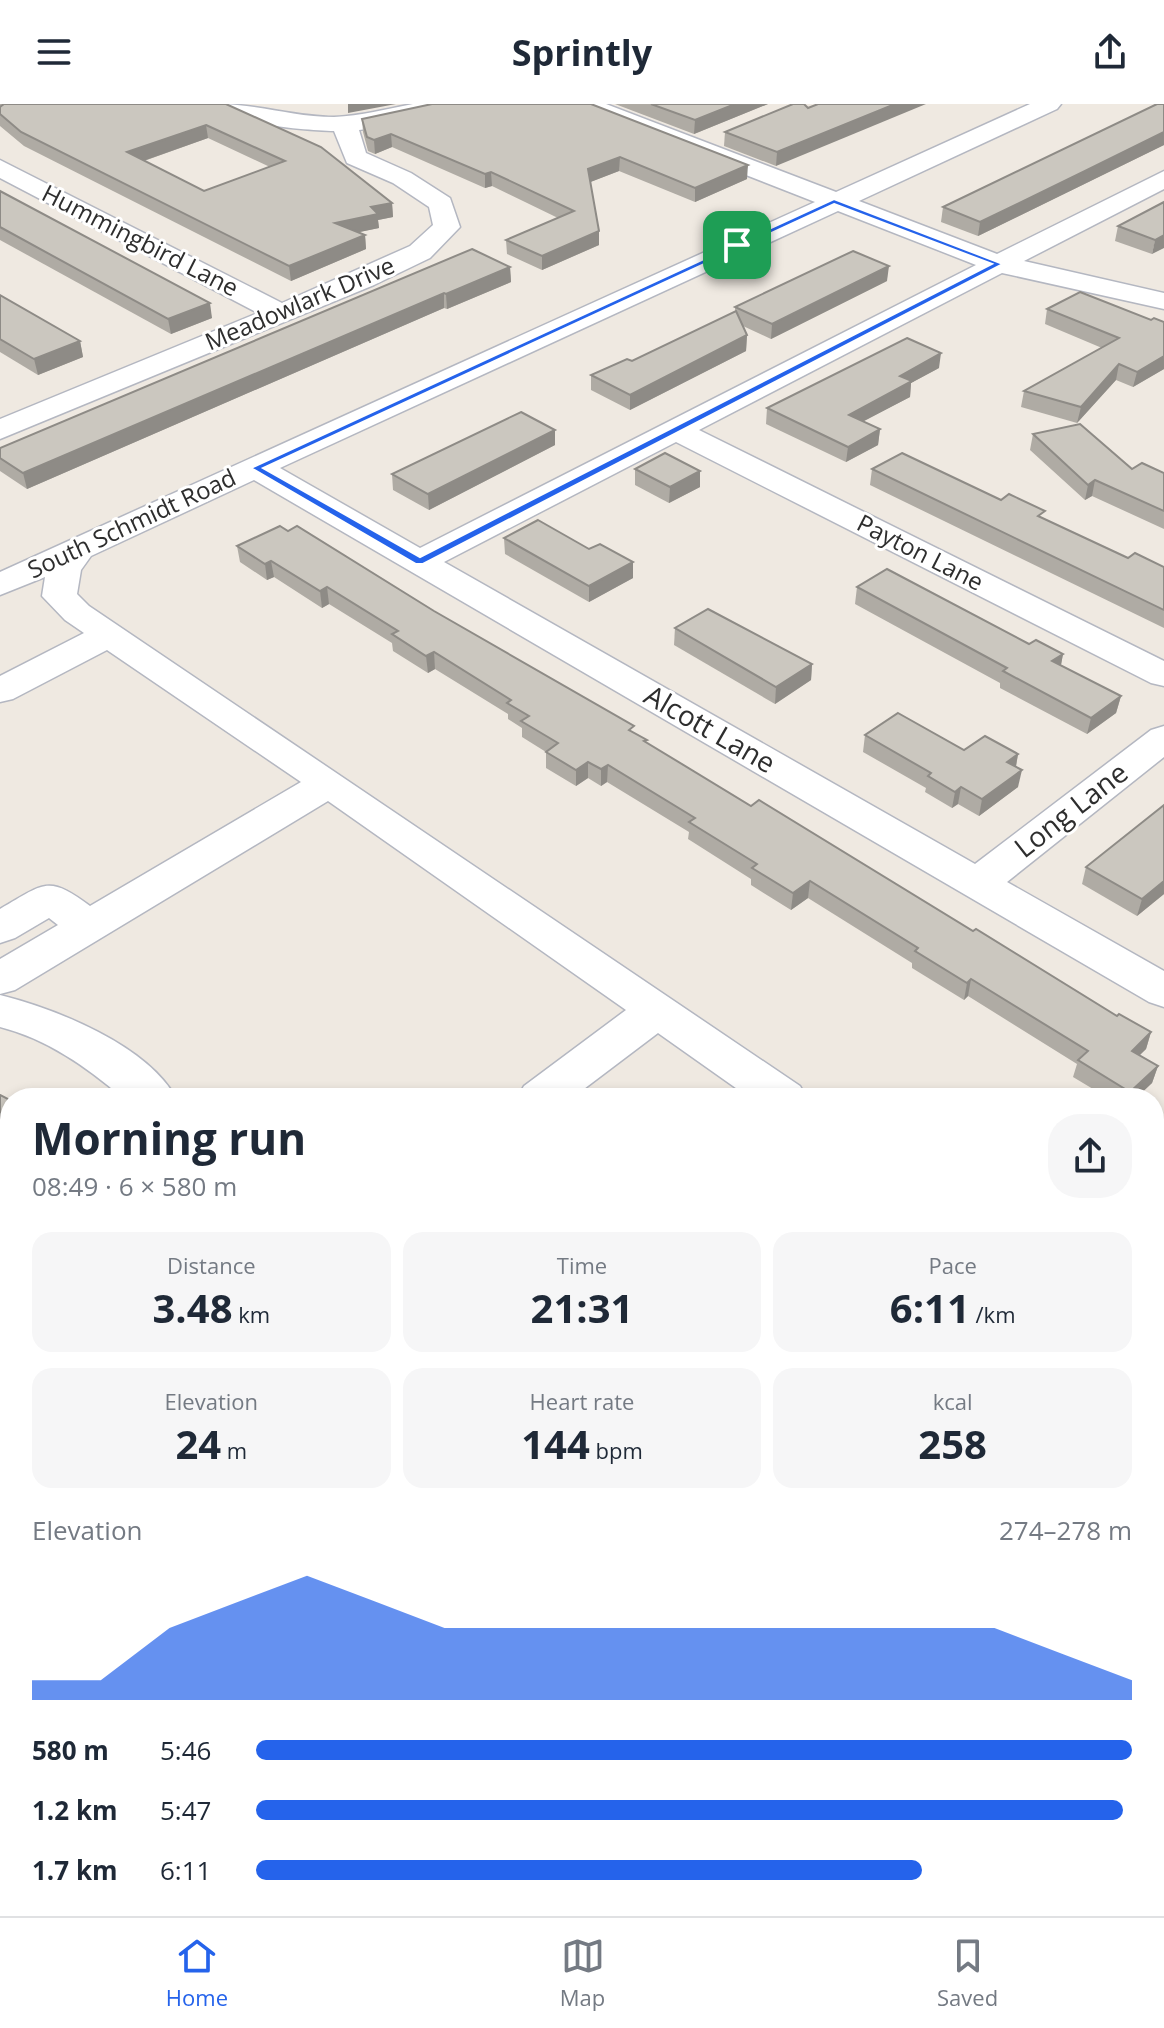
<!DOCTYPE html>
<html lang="en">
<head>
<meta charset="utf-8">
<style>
	body { margin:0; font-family:"Open Sans",sans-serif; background:#f6f6f7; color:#1f2937; height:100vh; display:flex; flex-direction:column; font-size:30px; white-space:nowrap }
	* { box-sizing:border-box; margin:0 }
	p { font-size:26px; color:#747a83 }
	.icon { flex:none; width:44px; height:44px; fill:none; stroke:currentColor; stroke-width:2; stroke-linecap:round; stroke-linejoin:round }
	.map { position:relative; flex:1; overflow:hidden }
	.details { position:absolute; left:0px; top:984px; width:1164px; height:828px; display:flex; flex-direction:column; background:#fff; border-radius:32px 32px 0 0; box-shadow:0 4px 12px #0003 }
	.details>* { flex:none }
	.pin { position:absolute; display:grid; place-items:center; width:68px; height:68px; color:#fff; margin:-34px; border-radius:16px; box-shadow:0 4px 12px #0006 }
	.round { display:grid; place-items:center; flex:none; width:84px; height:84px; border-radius:32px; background:#f6f6f7 }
	.headline { display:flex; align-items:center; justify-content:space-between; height:136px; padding:0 32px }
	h1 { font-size:44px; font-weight:700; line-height:60px }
	.metrics { display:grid; grid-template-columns:repeat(3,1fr); gap:12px; height:136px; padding:8px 32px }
	.metrics div { display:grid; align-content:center; border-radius:20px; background:#f6f6f7; text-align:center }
	.metrics b { font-size:40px; font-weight:700 }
	.metrics small { font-size:22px; font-weight:400 }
	.metrics p { font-size:22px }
	.chart { height:224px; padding:16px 32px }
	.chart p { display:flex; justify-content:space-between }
	.chart svg { width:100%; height:144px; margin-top:8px; fill:#2563eb; opacity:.7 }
	ul { padding:0 32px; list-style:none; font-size:26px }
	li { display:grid; grid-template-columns:128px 96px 1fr; align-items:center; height:60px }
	li i { height:20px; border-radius:10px; background:#2563eb }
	header { display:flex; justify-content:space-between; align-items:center; height:104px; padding:0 32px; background:#fff; font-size:36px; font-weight:700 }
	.menu { display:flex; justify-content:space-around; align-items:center; height:112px; border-top:2px solid #e0e1e3; background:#fff; font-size:22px; color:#747a83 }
	.menu a { display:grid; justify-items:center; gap:4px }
	.menu .current { color:#2563eb }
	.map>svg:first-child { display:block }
</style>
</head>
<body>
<header><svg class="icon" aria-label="menu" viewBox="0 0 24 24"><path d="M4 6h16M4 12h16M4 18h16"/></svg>Sprintly<svg class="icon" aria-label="share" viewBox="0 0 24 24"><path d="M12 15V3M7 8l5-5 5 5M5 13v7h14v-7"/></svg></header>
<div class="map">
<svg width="1164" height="1812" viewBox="0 0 1164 1812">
	<rect width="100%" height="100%" fill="#efe9e1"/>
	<!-- green -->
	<polygon fill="#b6e59e" points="1164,1133 1164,1812 817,1812 825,1802 1154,1802 1154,1143"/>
	<!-- pitch -->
	<g fill="#c9ec9a">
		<polygon points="1154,1196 1164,1203 1164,1283 1154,1294"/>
		<polygon points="1164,1480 1164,1617 1156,1626 1154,1492"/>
	</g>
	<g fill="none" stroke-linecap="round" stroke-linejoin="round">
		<!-- minor casing -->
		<g stroke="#b4b7c1" stroke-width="3">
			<g id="minor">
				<path d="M218,0C258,0 294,13 334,13C361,12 386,5 413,0C424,0 438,0 450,0C438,16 379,23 359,26L366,49L411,69L450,94L460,123L430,154L374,181L0,335V315L258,209L0,74V56L282,199L410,142L433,121L429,103L393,79L347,59L334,27C308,26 234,22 218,0Z"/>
				<path d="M573,0H606L836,88L1030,0H1061L1057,5L859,97L997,150L1164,67V85L1024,157L1164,189V205L1002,169L699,326L1164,557V582L1151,579L676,338L444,458L975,760L1151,626L1164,622V653L1007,778L1164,867V903L1149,898L254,376L91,452L81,466L77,490L89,502L800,982L807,994H750L658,929L572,994H517L524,982L626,906L328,697L15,886L0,890V855L58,821L49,814L15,834L0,839V805C44,780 47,770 90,802L301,678L107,546L13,595L0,598V572L84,529L65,516L42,492L45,473L0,491V468L815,98L577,5ZM838,107L976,161L420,444L280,364Z"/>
				<path d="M0,891C56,905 147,941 176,994H123C87,963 47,935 0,923Z"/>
				<polygon points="163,1802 234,1802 230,1812 159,1812"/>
				<polygon points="389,1802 458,1802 462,1812 393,1812"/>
			</g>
		</g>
		<!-- minor -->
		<use href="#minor" fill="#fff" fill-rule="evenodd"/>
	</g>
	<!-- wall -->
	<g fill="#afaba4" fill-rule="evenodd">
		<path d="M0,0H226L392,99L393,113L378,116L379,124L359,128L365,131L366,145L291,177L24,42L0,22ZM208,34L270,63L204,87L144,57Z"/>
		<polygon points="432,0 747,75 695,98 619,67 590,78 599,141 542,166 507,150 506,136 558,114 492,82 485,84 392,43 375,50 368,47 363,28 362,15"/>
		<polygon points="615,0 768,0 694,30"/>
		<polygon points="1164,0 1164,41 978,132 941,118 943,103"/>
		<polygon points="808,4 776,62 724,42 725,28"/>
		<polygon points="0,87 212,214 171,230 0,136"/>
		<polygon points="1164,98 1152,150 1115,137 1118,122"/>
		<polygon points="510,163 511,178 447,205 444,204 27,385 0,367 0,344"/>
		<polygon points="887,177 771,235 743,222 747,231 746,247 630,306 591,286 591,271 632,257 735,208 735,203"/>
		<polygon points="0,191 80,237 83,253 38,271 0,248"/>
		<polygon points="1047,205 1164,218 1164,265 1133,283 1116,276 1077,319 1021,303 1024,287 1102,244 1045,220"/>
		<polygon points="939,264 911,279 910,293 863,317 880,325 878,341 846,358 766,320 767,304"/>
		<polygon points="555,326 555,341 429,406 393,386 392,370"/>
		<polygon points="1033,330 1132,365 1164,369 1164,425 1092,392 1085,396 1030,346"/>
		<polygon points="635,365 700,383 669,399 635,381"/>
		<polygon points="872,365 1001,396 1128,454 1164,463 1164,524 870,381"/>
		<polygon points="504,434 633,474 589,498 505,450"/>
		<polygon points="237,442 434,507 634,629 646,639 751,702 973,827 1117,912 1151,928 1146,945 1140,951 1158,962 1152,979 1136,994 1108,994 1073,973 1077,960 968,892 964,896 912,864 912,859 808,794 791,806 751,781 751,775 688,735 689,728 607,678 601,682 588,674 576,682 546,664 546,648 522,633 522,624 508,615 508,610 435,565 428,569 393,547 392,539 329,500 322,504 274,473 267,476 240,458"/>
		<polygon points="857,483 1029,540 1063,550 1061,561 1121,592 1116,609 1087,630 1000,584 1000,579 855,500"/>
		<polygon points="675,524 812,560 811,576 775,600 674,541"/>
		<polygon points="865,631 964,646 1018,650 1016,663 1018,683 979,712 958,700 952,704 925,688 926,684 863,648"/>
		<polygon points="1164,701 1164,790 1137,812 1082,780 1086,763"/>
	</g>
	<!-- shaded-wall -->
	<g fill="#8e8b86">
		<polygon points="348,0 396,0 348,9"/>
		<polygon points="735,0 768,0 694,30 695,16"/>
		<polygon points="895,0 926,0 776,62 777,48"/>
		<polygon points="206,21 208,34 129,62 127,48"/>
		<polygon points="1164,28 1164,41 978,132 980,118"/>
		<polygon points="391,30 392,43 375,50 374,36"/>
		<polygon points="620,53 619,67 588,79 588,65"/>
		<polygon points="748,61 747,75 695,98 695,84"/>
		<polygon points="491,68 492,82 485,84 485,70"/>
		<polygon points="392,99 393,113 378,116 379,124 336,133 335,119 371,103"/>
		<polygon points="599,127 599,141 542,166 542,152"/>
		<polygon points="365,131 366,145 291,177 289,162"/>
		<polygon points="1164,131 1164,144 1152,150 1155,136"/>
		<polygon points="889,162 887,177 771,235 772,220"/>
		<polygon points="510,163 511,178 447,205 446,190"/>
		<polygon points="444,189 444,204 27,385 23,369"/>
		<polygon points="210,199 212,214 171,230 168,215"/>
		<polygon points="747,231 746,247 630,306 630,291"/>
		<polygon points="80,237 83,253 38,271 34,255"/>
		<polygon points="941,249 939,264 911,279 910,293 847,326 849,311 900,272"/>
		<polygon points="1164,252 1164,265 1133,283 1137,268"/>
		<polygon points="1119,260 1116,276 1077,319 1081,303"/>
		<polygon points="880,325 878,341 846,358 848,343"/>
		<polygon points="555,326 555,341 429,406 428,390"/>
		<polygon points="700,367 700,383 669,399 670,383"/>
		<polygon points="1095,376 1092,392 1085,396 1088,381"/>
		<polygon points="271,457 274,473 267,476 265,460"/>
		<polygon points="633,458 633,474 589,498 589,482"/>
		<polygon points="327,483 329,500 322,504 320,487"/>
		<polygon points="434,548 435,565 428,569 426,552"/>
		<polygon points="1063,550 1060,566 1052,557"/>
		<polygon points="812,560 811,576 775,600 776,583"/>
		<polygon points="1121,592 1116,609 1087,630 1091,614"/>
		<polygon points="1018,650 1015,667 1007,658"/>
		<polygon points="588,658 588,674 576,682 576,666"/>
		<polygon points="608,661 607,678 601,682 601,665"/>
		<polygon points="1022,666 1018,683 979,712 982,695"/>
		<polygon points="961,683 958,700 952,704 955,688"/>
		<polygon points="810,777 808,794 791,806 793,789"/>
		<polygon points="1164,777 1164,790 1137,812 1142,795"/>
		<polygon points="971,875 968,892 964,896 967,879"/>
		<polygon points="1151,928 1146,945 1127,963 1132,947"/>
		<polygon points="1158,962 1152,979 1136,994 1128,994 1130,988"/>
		<polygon points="10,1758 10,1786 0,1795 0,1767"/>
	</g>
	<!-- building -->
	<g fill="#cbc7bf" stroke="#8e8b86" stroke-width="2" fill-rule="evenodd">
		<path d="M4,0H226L321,43L392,99L371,103L378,110L335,119L365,131L289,162L21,28L0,10V3ZM206,21L285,57L204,87L127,48Z"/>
		<polygon points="432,0 591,0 748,61 695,84 620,53 588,65 599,127 542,152 506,136 574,107 491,68 485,70 391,30 374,36 367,33 362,15"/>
		<polygon points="651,0 735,0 695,16"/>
		<polygon points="793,0 804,0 808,4 818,0 895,0 777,48 725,28"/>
		<polygon points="1157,0 1164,0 1164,28 1085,67 980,118 943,103"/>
		<polygon points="0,87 210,199 168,215 0,123"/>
		<polygon points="1164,98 1164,131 1155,136 1118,122"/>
		<polygon points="472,145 510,163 446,190 444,189 23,369 0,354 0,344"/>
		<polygon points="853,147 889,162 772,220 735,203"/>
		<polygon points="1080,188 1151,216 1154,214 1164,218 1164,252 1137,268 1119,260 1081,303 1024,287 1119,234 1047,205"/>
		<polygon points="0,191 80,237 34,255 0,235"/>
		<polygon points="736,207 747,231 630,291 591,271 627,255 632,257"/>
		<polygon points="907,234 941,249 900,272 912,277 849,311 880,325 848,343 767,304"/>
		<polygon points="521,308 555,326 428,390 392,370"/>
		<polygon points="1080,320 1132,365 1142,359 1164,369 1164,407 1095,376 1088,381 1033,330"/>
		<polygon points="665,349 700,367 670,383 635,365"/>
		<polygon points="902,349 1001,396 1009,390 1045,407 1038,412 1128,454 1135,449 1164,463 1164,506 872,365"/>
		<polygon points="538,416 589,445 600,440 633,458 589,482 504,434"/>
		<polygon points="280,422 288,427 297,422 434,507 634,622 629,626 647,636 644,637 751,702 759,696 973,827 976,825 1117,912 1119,910 1151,928 1132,947 1158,962 1130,988 1078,956 1088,947 971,875 967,879 915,847 918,844 810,777 793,789 752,764 757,760 689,718 695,714 608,661 601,665 588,658 576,666 546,648 558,639 521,617 529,612 507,599 511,596 434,548 426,552 392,530 398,527 327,483 320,487 271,457 265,460 237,442"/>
		<polygon points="887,465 1029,540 1036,536 1063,550 1052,557 1121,592 1091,614 1003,567 1007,564 857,483"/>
		<polygon points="708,505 812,560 776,583 675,524"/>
		<polygon points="898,609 964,646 985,632 1018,650 1007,658 1022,666 982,695 961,683 955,688 928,672 931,669 865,631"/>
		<polygon points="1164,701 1164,777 1142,795 1086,763"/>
		<polygon points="0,991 10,996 10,1758 0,1767"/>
	</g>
	<!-- route -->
	<path fill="#2563eb" stroke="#fff" stroke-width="2" fill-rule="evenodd" d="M834,95L1003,160L423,460H416L251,364ZM834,100L992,160L420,453L263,364Z"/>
	<g text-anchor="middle" stroke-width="6" stroke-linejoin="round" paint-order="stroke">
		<!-- far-street labels -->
		<g font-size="24" fill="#2e2e2e" stroke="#fff">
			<text transform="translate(140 137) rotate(27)" y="8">Hummingbird Lane</text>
			<text transform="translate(300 200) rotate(-23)" y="8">Meadowlark Drive</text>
			<text transform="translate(132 420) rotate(-25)" y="8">South Schmidt Road</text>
			<text transform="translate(920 449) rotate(27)" y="8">Payton Lane</text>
		</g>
		<!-- street labels -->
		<g font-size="28" fill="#2e2e2e" stroke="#fff">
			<text transform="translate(710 625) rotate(30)" y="10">Alcott Lane</text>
			<text transform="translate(1071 706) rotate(-38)" y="10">Long Lane</text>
		</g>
	</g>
</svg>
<div class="pin" style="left:737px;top:141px;background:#1e9e55"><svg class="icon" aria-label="arrive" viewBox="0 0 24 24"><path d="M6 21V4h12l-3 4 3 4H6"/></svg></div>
<section class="details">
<div class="headline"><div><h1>Morning run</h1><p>08:49 · 6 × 580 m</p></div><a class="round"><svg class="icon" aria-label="share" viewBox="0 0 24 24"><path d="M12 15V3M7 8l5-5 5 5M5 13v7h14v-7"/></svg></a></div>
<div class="metrics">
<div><p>Distance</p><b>3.48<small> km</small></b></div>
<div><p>Time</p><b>21:31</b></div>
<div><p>Pace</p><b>6:11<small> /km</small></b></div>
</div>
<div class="metrics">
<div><p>Elevation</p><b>24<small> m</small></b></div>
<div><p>Heart rate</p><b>144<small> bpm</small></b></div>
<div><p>kcal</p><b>258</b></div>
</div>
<div class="chart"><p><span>Elevation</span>274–278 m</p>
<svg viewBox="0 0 160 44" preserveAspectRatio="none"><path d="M0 44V38L10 38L20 22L30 14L40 6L50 14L60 22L70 22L80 22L90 22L100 22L110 22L120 22L130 22L140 22L150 30L160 38V44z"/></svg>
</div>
<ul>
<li><b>580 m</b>5:46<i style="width:100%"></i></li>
<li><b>1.2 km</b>5:47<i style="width:99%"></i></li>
<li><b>1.7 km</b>6:11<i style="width:76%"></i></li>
</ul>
</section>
</div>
<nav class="menu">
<a class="current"><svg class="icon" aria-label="home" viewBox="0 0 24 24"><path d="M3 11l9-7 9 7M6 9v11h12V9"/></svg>Home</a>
<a><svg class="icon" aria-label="map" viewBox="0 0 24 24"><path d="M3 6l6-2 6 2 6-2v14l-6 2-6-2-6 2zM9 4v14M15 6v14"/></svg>Map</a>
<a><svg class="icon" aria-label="saved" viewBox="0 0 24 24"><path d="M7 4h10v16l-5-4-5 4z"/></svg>Saved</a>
</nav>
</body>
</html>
